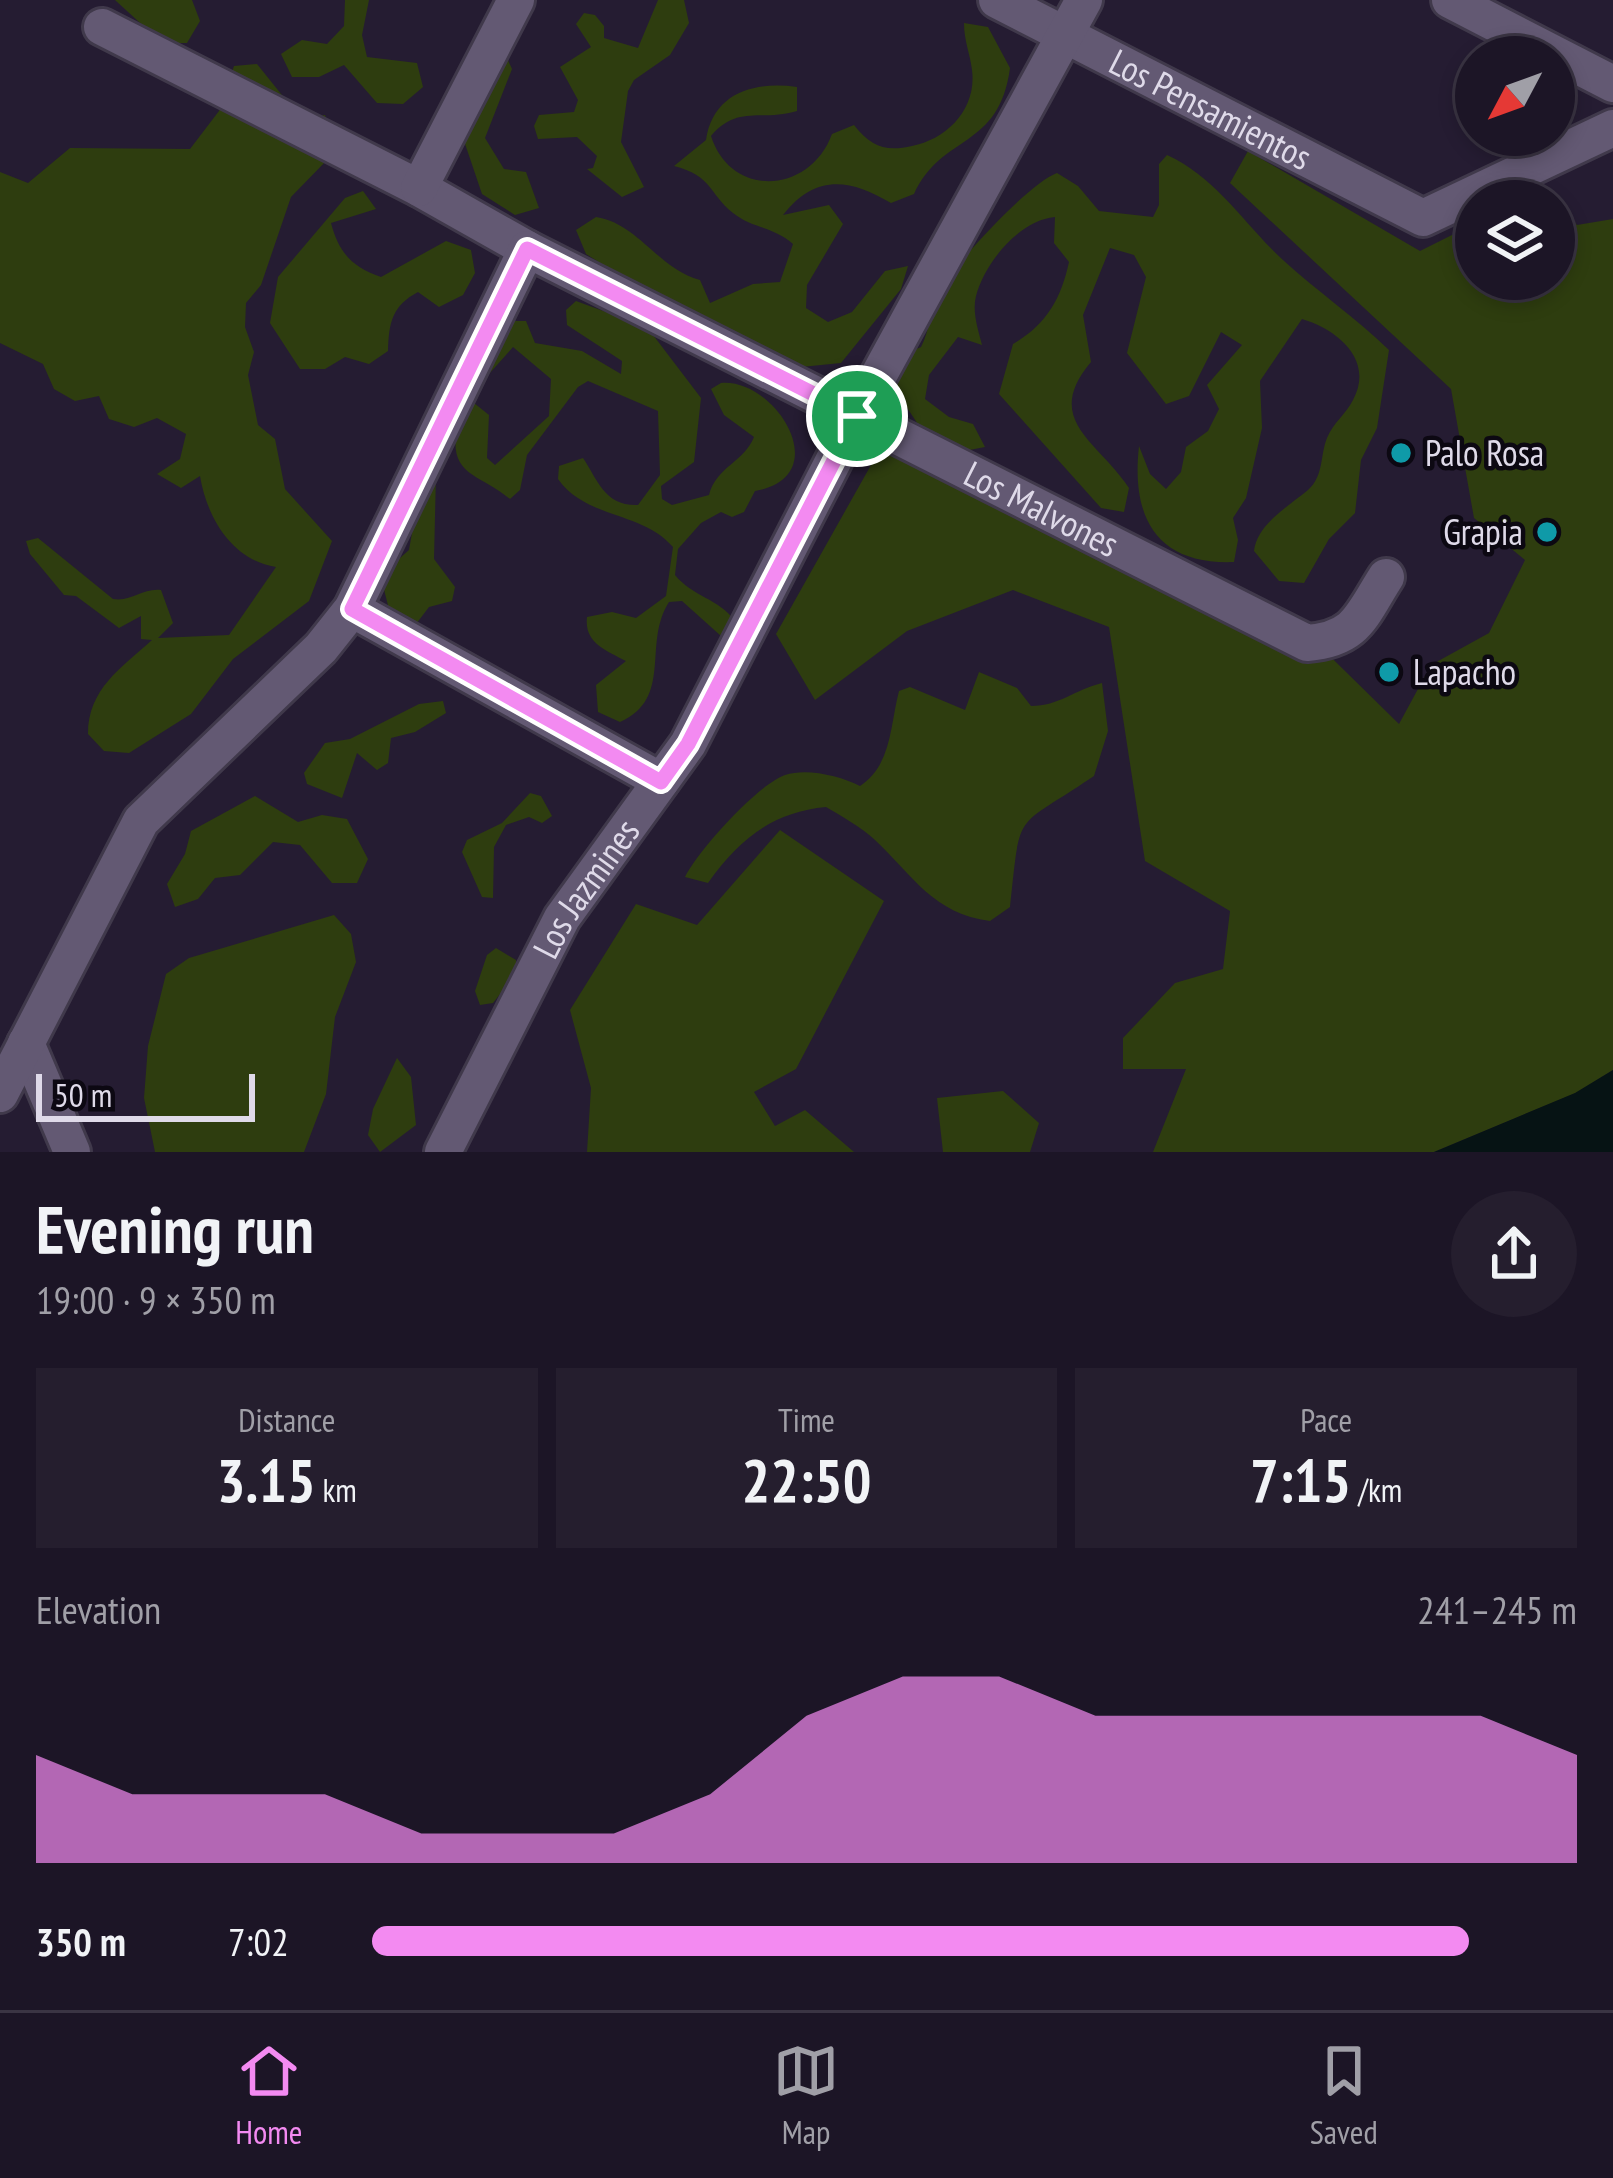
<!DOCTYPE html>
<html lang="en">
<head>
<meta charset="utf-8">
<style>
	body { margin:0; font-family:"PT Sans Narrow",sans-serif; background:#251e2e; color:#f1f3f6; height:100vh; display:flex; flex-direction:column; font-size:45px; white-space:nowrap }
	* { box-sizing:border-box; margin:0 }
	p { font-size:39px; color:#a09fa7 }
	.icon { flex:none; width:66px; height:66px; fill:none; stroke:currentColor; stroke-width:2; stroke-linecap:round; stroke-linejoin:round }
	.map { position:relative; height:1152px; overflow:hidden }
	.sheet { display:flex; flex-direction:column; background:#1c1526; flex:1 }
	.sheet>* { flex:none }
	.needle { width:78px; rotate:229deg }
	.controls { position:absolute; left:1455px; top:36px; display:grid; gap:24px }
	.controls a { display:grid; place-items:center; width:120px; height:120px; border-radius:50%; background:#1c1526; box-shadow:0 6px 18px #0003,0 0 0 3px #3a3443; font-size:60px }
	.scale { position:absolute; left:36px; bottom:30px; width:219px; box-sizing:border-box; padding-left:12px; border:6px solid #dfdae9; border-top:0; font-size:33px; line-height:42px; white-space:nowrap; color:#dfdae9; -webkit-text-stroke:9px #0c0812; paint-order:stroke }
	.pin { position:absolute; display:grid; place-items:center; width:102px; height:102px; color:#fff; margin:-51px; border:6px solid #fff; border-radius:50%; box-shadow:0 3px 12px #0007 }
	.round { display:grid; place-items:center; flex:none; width:126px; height:126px; border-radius:63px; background:#251e2e }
	.head { display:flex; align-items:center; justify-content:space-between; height:204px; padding:0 36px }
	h1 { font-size:66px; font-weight:600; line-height:90px }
	.metrics { display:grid; grid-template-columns:repeat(3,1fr); gap:18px; height:204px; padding:12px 36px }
	.metrics div { display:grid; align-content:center; border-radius:0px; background:#251e2e; text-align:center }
	.metrics b { font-size:60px; font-weight:600 }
	.metrics small { font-size:33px; font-weight:400 }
	.metrics p { font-size:33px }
	.chart { height:336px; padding:24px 36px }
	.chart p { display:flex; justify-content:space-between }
	.chart svg { width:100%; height:216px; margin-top:12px; fill:#f38af1; opacity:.7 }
	ul { padding:0 36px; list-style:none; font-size:39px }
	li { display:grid; grid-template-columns:192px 144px 1fr; align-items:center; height:90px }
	li i { height:30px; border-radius:15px; background:#f38af1 }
	.tab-bar { display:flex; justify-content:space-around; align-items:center; height:168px; border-top:3px solid #3a3443; background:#1c1526; font-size:33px; color:#a09fa7 }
	.tab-bar a { display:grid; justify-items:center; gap:6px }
	.tab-bar .current { color:#f38af1 }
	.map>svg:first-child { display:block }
</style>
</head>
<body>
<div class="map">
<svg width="1613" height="1152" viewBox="0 0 1613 1152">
	<rect width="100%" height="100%" fill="#251c32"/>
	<!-- green -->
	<g fill="#2e3d0f">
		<polygon points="115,0 192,0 200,21 187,43 162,43"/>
		<polygon points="345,0 369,0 362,35 367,57 417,63 423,87 403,104 377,103 344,65 319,77 292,77 281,54 302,40 327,44 344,26"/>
		<polygon points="658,0 684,0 689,23 670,55 634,80 628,91 621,142 644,187 622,197 587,169 593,168 597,156 577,137 538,139 534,126 539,115 574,112 578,100 560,67 591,47 576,24 584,13 595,15 604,26 604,38 638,48"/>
		<path d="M964,23L988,27L1010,68C999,150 942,133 914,194L891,203C849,178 815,174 783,215L829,205L843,224L807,285L806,308L828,322L852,312L885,271L908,266L901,289L841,363L791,368L676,311L586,254L576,230L596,217C639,224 657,268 700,280L710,303L753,284L780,282L793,244C773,226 753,229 733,213C707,192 714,177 674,166L706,140C713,93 754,81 797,87V111C762,122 738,104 711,136C731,199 810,194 832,134L854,125C871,147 886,152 912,146C947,139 977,109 972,70C970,53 964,41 964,23Z"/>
		<polygon points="507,58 512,69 485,138 504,169 526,172 539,208 515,215 482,194 461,132 487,61"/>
		<path d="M257,64L302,120L325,115L333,137L328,159L291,197L261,285L246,303L245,327L254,352L248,375L258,425L275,439L285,489L332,541L309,601L233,659L191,714L129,753L104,751L88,734C88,689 121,668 152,640L141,639V616L119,628L76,596L64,595L30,554L26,541L38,538L113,599C132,602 142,588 161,590L173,623L158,638L229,635L276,567C232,560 207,518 200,476L181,488L157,474L180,459L186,434L157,418L134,427L109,419L99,396L75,401L54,389L43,364L0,343V172L28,183L70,148L190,149L219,111L234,66Z"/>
		<polygon points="1248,151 1420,251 1476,223 1476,279 1554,279 1554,201 1521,201 1548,188 1577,225 1613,219 1613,1070 1576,1093 1434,1152 1153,1152 1186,1069 1123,1069 1123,1038 1175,983 1223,969 1230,911 1145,861 1109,627 1013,590 907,631 815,700 776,634 880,449 1206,612 1290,617 1399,724 1431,665 1489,633 1525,560 1474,518 1451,389 1230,183"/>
		<path d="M1167,155C1217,178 1244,224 1283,260C1318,292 1355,317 1389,350L1377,428L1361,460L1355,513L1329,539L1304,583L1279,581L1254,551C1257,524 1289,506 1308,490C1324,476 1320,455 1327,438C1333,423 1346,414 1353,400C1375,359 1336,329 1302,319L1260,381L1262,428L1246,498L1233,518L1238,540L1234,562C1156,565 1131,517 1139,446L1150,474L1166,489L1181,472L1186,447L1208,431L1219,409L1207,385L1242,345L1221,332L1189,396L1166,404L1127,353L1146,277L1134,255L1110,248L1083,315L1091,362C1042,420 1098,441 1129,488L1124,512L1101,508L999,394L1013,344C1046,325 1061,299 1069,262L1054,243L1055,217C1020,220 985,262 976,296C972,312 978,329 982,345L958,337L929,375L925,399L949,417L973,424L985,447L959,452L933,447L890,382L897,357L921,347C930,330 930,310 938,294C953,265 1029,183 1057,173L1078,186L1099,211L1153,217L1159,205V164Z"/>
		<path d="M363,191L376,209L331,223C339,253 352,267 381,277L446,241L471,250L475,273L463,295L439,307L418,292C392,306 389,322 388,351L369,364L345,357L325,369H300L270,323L278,277L345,198Z"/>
		<path d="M576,301L647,327L701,398L694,462L661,486L662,499L672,505L709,495C716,467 744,462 754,437L724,415L711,389L721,383C776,378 837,477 755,491L744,512L732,517L721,512L701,523L678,549L675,575C693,597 718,598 735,621L732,633L721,636L682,601L669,602C642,644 674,698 620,722L598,712L596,685L626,661C606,650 584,643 587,617L612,612L636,618L666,596L673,547C642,511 586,519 558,479L559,466L583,458C598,480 604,506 638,505L660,475L658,411L588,381L578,387L527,455L520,490L510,499C478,472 448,477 457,426C459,413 460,408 469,399L489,415L487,458L495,465L549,416L551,379L513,347L489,374L482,362L515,321H526L535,343L582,351L621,374L622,361L567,325L566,310Z"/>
		<polygon points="436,474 434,559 455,587 452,601 429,607 413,628 390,613 380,574 386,550 400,558 409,550 413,527 406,514"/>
		<path d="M979,672L1017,688L1031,706C1059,706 1074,690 1102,683L1108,731L1094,776C1013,831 1021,807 1010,907L990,921C934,914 913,876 875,840C861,827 843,817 826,807C773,812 739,839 708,883L685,877C698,851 757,785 785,775C807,768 840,776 860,786C892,765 890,725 899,691L910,687L965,710Z"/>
		<polygon points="443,701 446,713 415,732 391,738 388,763 377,770 357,753 342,798 307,784 304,773 325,743 350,739 419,704"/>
		<polygon points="530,793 541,796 552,816 542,823 529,817 506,825 494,847 493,898 482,897 462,852 467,840 502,823"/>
		<polygon points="255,796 298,822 322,815 347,819 368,859 357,883 332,883 300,845 273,842 240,875 215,878 198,899 175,907 167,884 185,854 191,831"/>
		<polygon points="780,830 884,901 796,1069 754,1092 775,1126 805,1110 854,1152 587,1152 591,1088 570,1010 636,904 697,925"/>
		<polygon points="334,915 351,934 356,962 335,1017 326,1094 304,1152 155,1152 144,1098 148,1046 166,974 189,958"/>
		<polygon points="496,948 516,960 516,974 493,1003 480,1005 475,991 487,955"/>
		<polygon points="397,1058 411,1077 416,1125 380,1152 368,1135 373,1109"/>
		<polygon points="1003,1091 1039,1123 1030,1152 943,1152 937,1098"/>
	</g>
	<!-- water -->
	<polygon fill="#061314" points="1613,1070 1613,1152 1434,1152 1575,1093"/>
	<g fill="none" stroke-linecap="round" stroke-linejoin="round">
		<!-- minor casing -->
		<g stroke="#40394b" stroke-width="42">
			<g id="minor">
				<path id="s1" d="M997,0L1423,218L1613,128"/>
				<polyline points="1450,0 1613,84"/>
				<path id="s2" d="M102,27L419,188L527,249L1307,643C1357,639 1361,616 1386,577"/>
				<polyline points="419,188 516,0"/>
				<polyline points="352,609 661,781"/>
				<polyline points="26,1043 72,1152"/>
				<polyline points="0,1094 141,821 321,648 352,609 527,249"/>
				<path id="s3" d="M443,1152L562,918L688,744L857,415L1084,0"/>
			</g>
		</g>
		<!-- minor -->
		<use href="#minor" stroke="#635973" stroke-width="36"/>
	</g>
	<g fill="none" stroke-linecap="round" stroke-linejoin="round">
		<!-- route casing -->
		<g stroke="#fff" stroke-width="24">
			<polygon id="route" points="527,249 857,416 688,744 661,782 352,609"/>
		</g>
		<!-- route -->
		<use href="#route" stroke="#f38af1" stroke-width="15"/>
	</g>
	<!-- markers -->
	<g fill="#0f9aa8" stroke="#0c0812" stroke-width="4.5">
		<circle cx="1401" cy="453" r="12"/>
		<circle cx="1547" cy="532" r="12"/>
		<circle cx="1389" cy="672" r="12"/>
	</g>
	<g text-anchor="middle" stroke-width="9" stroke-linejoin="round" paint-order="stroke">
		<!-- street labels -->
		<g font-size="36" fill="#dfdae9" stroke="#0c0812">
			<text dy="13" stroke="none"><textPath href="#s1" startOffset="240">Los Pensamientos</textPath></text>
			<text dy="13" stroke="none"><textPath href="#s2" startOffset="1056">Los Malvones</textPath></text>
			<text dy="13" stroke="none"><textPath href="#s3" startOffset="300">Los Jazmines</textPath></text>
		</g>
		<!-- poi labels -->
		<g font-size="36" fill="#dfdae9" stroke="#0c0812" text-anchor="start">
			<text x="1425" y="466">Palo Rosa</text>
			<text x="1523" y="545" text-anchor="end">Grapia</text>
			<text x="1413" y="685">Lapacho</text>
		</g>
	</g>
</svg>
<div class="controls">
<a><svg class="needle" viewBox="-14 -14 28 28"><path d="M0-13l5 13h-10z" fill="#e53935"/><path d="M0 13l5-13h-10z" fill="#a09fa7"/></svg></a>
<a><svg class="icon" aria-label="layers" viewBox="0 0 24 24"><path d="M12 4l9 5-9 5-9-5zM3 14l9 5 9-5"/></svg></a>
</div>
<div class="scale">50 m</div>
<div class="pin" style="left:857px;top:416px;background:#1e9e55"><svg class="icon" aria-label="arrive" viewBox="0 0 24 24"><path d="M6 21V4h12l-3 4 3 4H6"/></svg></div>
</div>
<section class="sheet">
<div class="head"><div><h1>Evening run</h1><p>19:00 · 9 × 350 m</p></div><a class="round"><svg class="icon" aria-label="share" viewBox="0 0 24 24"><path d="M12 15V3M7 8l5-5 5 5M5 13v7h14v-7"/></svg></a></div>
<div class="metrics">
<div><p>Distance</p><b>3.15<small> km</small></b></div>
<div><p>Time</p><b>22:50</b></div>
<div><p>Pace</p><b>7:15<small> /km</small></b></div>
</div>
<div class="chart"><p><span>Elevation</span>241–245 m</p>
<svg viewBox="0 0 160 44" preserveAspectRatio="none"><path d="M0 44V22L10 30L20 30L30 30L40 38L50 38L60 38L70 30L80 14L90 6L100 6L110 14L120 14L130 14L140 14L150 14L160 22V44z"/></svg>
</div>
<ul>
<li><b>350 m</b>7:02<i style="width:91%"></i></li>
</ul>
</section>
<nav class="tab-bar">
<a class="current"><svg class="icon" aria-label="home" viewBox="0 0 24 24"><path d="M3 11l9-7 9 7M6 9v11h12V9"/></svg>Home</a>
<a><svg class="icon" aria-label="map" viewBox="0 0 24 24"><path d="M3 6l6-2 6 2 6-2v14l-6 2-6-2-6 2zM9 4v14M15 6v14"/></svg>Map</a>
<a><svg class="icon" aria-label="saved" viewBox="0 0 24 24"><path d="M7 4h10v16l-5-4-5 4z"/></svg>Saved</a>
</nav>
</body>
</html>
